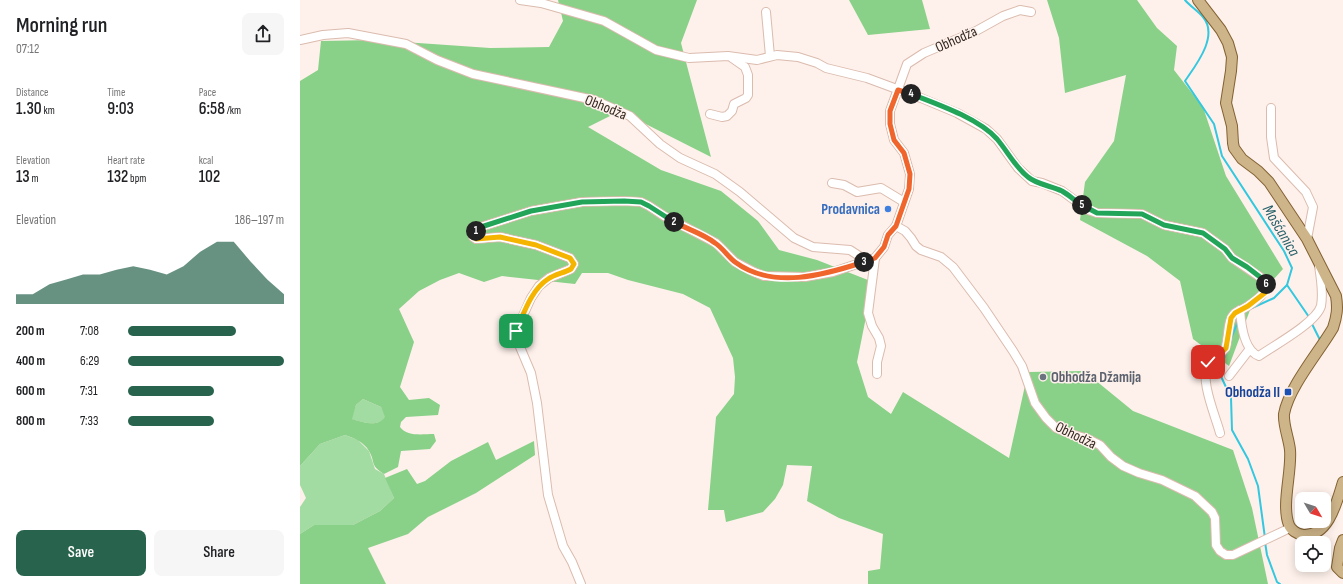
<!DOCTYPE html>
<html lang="en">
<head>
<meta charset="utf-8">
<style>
	body { margin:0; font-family:"Sofia Sans Condensed",sans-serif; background:#f6f6f6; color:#202124; height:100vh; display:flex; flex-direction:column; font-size:15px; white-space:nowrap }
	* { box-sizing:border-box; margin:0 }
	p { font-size:13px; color:#757577 }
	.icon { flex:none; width:22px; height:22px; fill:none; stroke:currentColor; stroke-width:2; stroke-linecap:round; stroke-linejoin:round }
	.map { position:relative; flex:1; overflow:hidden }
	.drawer { display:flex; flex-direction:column; background:#fff; width:300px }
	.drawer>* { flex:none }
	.needle { width:26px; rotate:129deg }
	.tools { position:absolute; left:995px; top:492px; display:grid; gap:8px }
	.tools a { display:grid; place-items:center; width:36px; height:36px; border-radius:8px; background:#fff; box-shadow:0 2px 10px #0003; font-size:20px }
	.pin { position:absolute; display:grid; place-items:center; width:34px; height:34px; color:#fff; margin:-17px; border-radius:8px; box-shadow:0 2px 6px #0006 }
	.km { position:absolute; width:20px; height:20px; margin:-10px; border-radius:50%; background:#222; color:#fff; font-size:11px; line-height:20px; text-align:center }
	.round { display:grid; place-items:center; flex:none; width:42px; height:42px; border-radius:8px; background:#f6f6f6 }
	.head { display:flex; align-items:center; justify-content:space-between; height:68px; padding:0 16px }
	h1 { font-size:22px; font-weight:600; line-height:30px }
	.figures { display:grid; grid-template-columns:repeat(3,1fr); gap:6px; height:68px; padding:4px 16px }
	.figures div { display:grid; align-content:center }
	.figures b { font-size:17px; font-weight:600 }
	.figures small { font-size:11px; font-weight:400 }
	.figures p { font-size:11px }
	.chart { height:112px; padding:8px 16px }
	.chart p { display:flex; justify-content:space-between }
	.chart svg { width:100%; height:72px; margin-top:4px; fill:#28634d; opacity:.7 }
	.button { display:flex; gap:8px; margin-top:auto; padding:8px 16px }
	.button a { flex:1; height:46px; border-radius:8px; background:#28634d; color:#fff; font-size:16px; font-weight:600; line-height:46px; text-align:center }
	.button a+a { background:#f6f6f6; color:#202124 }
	ul { padding:0 16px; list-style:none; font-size:13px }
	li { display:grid; grid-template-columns:64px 48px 1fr; align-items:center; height:30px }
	li i { height:10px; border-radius:5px; background:#28634d }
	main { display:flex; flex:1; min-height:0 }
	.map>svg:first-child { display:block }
</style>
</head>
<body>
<main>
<section class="drawer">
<div class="head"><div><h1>Morning run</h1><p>07:12</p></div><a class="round"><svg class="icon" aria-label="share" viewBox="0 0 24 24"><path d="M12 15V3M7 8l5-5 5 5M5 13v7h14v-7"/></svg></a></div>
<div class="figures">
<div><p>Distance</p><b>1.30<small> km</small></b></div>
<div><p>Time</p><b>9:03</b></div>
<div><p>Pace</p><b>6:58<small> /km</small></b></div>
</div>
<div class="figures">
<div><p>Elevation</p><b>13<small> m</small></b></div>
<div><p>Heart rate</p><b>132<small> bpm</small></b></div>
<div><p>kcal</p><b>102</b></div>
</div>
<div class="chart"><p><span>Elevation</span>186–197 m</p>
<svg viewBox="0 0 160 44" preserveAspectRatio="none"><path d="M0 44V38L10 38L20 32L30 29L40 26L50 26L60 23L70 21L80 23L90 26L100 21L110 12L120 6L130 6L140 18L150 29L160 38V44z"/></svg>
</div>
<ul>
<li><b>200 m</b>7:08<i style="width:69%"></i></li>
<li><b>400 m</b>6:29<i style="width:100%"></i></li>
<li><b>600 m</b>7:31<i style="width:55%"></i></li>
<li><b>800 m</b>7:33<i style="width:55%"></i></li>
</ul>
<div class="button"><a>Save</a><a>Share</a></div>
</section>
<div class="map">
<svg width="1043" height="584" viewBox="0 0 1043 584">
	<rect width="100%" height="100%" fill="#fef1eb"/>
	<!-- green -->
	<g fill="#a3dca2">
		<path d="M63,399L81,407L86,417C77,428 63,422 51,419L56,405Z"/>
		<polygon points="45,435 58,440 69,451 75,469 84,474 94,498 80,511 53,525 14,525 0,534 0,507 6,498 0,485 0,466 20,444"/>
	</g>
	<!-- forest -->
	<g fill="#89d088" fill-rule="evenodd">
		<path d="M258,0H397L381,43L411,157L320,111L288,127L361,170L421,191L458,221L479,250L517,260L573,282L557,362L568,397L591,414L603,392L709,458L728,372L784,371L833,411L933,450L952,508L968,584H568V571L580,569L583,534L539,518L507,501L512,466L487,465L483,485L475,499L463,512L426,522L424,510H408L416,417L434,394L435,377L433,358L410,308L383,294L328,280L308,273H282L275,284L202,276L184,282L159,273L140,280L119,291L99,309L114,342L100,387L109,400L129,398L140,405L138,415L106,417L101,422L100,427C107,437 123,434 134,434L136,441L130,449L101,451L98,467L84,474C69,464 76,463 69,451C64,442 54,438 45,435L20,444L0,466V81L18,70L21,41L75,40L190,48L249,47L263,21ZM63,399L81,407L85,417C77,428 63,422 52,419L56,405Z"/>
		<polygon points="549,0 622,0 630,29 568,35"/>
		<polygon points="747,0 837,0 857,28 877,46 874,70 903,107 926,176 983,269 953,302 929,366 893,339 880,281 847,256 780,220 785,182 814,141 826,75 765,93 759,38"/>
		<polygon points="234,441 235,455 176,493 128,517 108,534 68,548 86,584 0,584 0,534 14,525 53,525 80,511 94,498 85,478 107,469 117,484 125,481 151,461 188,442 196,460"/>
	</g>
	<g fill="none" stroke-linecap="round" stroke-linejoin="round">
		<!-- stream -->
		<g stroke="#33c8df" stroke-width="2">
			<path d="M885,0C890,6 898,11 903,17C919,36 896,65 885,81L914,124L922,156L984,251L992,268L987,285L974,298L952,308"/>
			<polyline points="987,285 1009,317"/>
			<polyline points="1012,324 1020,340"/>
			<polyline points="931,339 938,321"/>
			<polyline points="926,353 919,372 931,398 932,430 948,459 958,486 965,538"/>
			<polyline points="965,542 967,555 977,582 980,584"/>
		</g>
		<!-- minor casing -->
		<g stroke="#dbbbae" stroke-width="10">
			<g id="minor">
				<path d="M220,0L241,3L304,21L356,50L389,58L428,56L457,60L477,55L498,57L517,63L526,68L567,78L621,98L657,113L686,129L697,139L718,168L732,181L742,183L762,191L788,210L797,213L842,214L864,225L903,233L925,249L932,258L960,277L967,286C964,296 952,304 943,309C941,310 937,311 935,313C927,320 929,336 926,346C924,354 914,355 909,362C898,377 916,417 920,433"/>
				<polyline points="466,12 470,56"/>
				<polyline points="0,40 23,35 48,33 106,44 137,60 173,74 294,100 330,116 360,144 380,158 415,174 440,192 494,238 513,247 550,250 567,261"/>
				<polyline points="971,108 971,137 974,158 1006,192 1013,207 1007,239"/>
				<polyline points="410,114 422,117 427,116 432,111 434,104 446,98 448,95 448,75 445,67 432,58"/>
				<polyline points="532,183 544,185 557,192 581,188 604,202"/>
				<polyline points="596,226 605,231 611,238 616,246 621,250 641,257 653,267 684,308 713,351 722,366 735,403 746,418 756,428 768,433 788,439 800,445 811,457 823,466 839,473 862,480 895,496 912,512 915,518 916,545 920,551 926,555 933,555 990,528"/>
				<polyline points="575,258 568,313 572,326 579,338 581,346 577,362 577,374"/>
				<path d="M940,310C941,324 944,351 959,356C973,346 1016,323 1021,306C1023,295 1021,278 1019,266"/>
				<polyline points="929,376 949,350"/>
				<polyline points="281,584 272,562 263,546 248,495 237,403 231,373 220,347 216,331 231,298 239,286 249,278 271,269 274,264 270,258 236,245 200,237 176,239 173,237 173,233 184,226 231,211 282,202 324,201 341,202 349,206 364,216 416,243 435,262 454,272 464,276 505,277 533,272 575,258 584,247 588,235 596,226 609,189 610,174 604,153 594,140 590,124 590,111 607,64 624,53 676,31 703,16 720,10 731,12"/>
			</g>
		</g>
		<!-- major casing -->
		<g stroke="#836232" stroke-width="12">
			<g id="major">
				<path d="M898,0L921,30L928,43L932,57L931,71L926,103L932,126L933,143L934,148L942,159L958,171L969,182L1007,239L1036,296C1038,308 1037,316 1033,328C1019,352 989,387 984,414C983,425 989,439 990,450C992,472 981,505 989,525C991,530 997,534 1003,535C1029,537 1037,501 1043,482"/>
				<polyline points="1043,540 1040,548 1037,567 1043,573"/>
			</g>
		</g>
		<!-- minor -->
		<use href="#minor" stroke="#fff" stroke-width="8"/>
		<!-- major -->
		<use href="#major" stroke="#ceb489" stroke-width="10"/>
	</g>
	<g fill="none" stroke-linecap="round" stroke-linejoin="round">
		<!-- split-1 casing -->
		<g stroke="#fff" stroke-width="8">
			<path id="split-1" d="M176,231L173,233V237L176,239L200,237L236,245L270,258L274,264L271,269C264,273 255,274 248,279C231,290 224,313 216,331"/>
		</g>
		<!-- split-2 casing -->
		<g stroke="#fff" stroke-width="8">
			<polyline id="split-2" points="176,231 184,226 231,211 282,202 324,201 341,202 349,206 374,222"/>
		</g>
		<!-- split-3 casing -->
		<g stroke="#fff" stroke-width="8">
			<path id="split-3" d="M374,222C387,229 404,234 415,243C423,248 428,257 435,262C473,290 524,275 564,262"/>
		</g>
		<!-- split-4 casing -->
		<g stroke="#fff" stroke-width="8">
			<polyline id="split-4" points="564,262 575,258 584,247 588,235 596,226 609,189 610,174 604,153 594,140 590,124 590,111 598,90 611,94"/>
		</g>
		<!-- split-5 casing -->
		<g stroke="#fff" stroke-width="8">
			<path id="split-5" d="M611,94C637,104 678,118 697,139C708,152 715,167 728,177C736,184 751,186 762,191C769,195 775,201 782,205"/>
		</g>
		<!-- split-6 casing -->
		<g stroke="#fff" stroke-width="8">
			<polyline id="split-6" points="782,205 797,213 842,214 864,225 903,233 925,249 932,258 947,267 960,277 966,284"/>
		</g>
		<!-- split-7 casing -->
		<g stroke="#fff" stroke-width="8">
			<polyline id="split-7" points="908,362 921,353 926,348 931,318 935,313 948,306 966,292 968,286 966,284"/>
		</g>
		<!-- split-1 -->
		<use href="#split-1" stroke="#f5b400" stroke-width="5"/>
		<!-- split-2 -->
		<use href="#split-2" stroke="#22a559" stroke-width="5"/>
		<!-- split-3 -->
		<use href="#split-3" stroke="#f0652b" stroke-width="5"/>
		<!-- split-4 -->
		<use href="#split-4" stroke="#f0652b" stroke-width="5"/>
		<!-- split-5 -->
		<use href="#split-5" stroke="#22a559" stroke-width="5"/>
		<!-- split-6 -->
		<use href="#split-6" stroke="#22a559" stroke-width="5"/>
		<!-- split-7 -->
		<use href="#split-7" stroke="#f5b400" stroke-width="5"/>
	</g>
	<!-- markers -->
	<circle fill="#3f7fe0" stroke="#fef1eb" stroke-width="1.5" cx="588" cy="209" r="4"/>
	<circle fill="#6b7280" stroke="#fef1eb" stroke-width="1.5" cx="743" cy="377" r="4"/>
	<rect fill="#1a4fb4" stroke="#fef1eb" stroke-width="1.5" x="984" y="388" width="8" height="8" rx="2"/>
	<g text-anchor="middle" stroke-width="3" stroke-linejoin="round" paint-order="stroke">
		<!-- street labels -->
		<g font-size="15" fill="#342822" stroke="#fef1eb">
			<text transform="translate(656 39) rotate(-24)" y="5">Obhodža</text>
			<text transform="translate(306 107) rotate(22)" y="5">Obhodža</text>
			<text transform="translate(776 435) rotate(26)" y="5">Obhodža</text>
		</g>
		<!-- shop labels -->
		<g font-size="15" font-weight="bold" fill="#366cbe" stroke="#fef1eb" text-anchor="end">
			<text x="580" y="214">Prodavnica</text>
		</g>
		<!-- worship labels -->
		<g font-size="15" font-weight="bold" fill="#5b616d" stroke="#fef1eb" text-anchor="start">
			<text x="751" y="382">Obhodža Džamija</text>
		</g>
		<!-- transit labels -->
		<g font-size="15" font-weight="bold" fill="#164399" stroke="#fef1eb" text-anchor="end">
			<text x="980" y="397">Obhodža II</text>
		</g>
		<!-- water labels -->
		<g font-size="16" font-style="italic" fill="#28616b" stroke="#fef1eb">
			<text transform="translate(982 230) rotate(59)" y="6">Mošćanica</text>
		</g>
	</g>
</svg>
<div class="tools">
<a><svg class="needle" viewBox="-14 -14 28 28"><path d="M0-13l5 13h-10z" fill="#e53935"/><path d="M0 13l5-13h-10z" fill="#757577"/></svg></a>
<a><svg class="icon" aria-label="locate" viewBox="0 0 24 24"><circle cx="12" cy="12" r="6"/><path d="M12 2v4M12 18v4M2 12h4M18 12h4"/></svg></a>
</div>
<div class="pin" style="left:216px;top:331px;background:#1e9e55"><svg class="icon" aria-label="arrive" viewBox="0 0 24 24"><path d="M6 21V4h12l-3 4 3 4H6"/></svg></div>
<div class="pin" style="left:908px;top:362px;background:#d93025"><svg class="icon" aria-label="check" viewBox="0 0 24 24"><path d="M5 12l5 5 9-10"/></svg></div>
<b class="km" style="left:176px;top:231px">1</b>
<b class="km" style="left:374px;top:222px">2</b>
<b class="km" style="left:564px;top:262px">3</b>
<b class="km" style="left:611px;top:94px">4</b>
<b class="km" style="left:782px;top:205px">5</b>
<b class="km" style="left:966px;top:284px">6</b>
</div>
</main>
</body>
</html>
